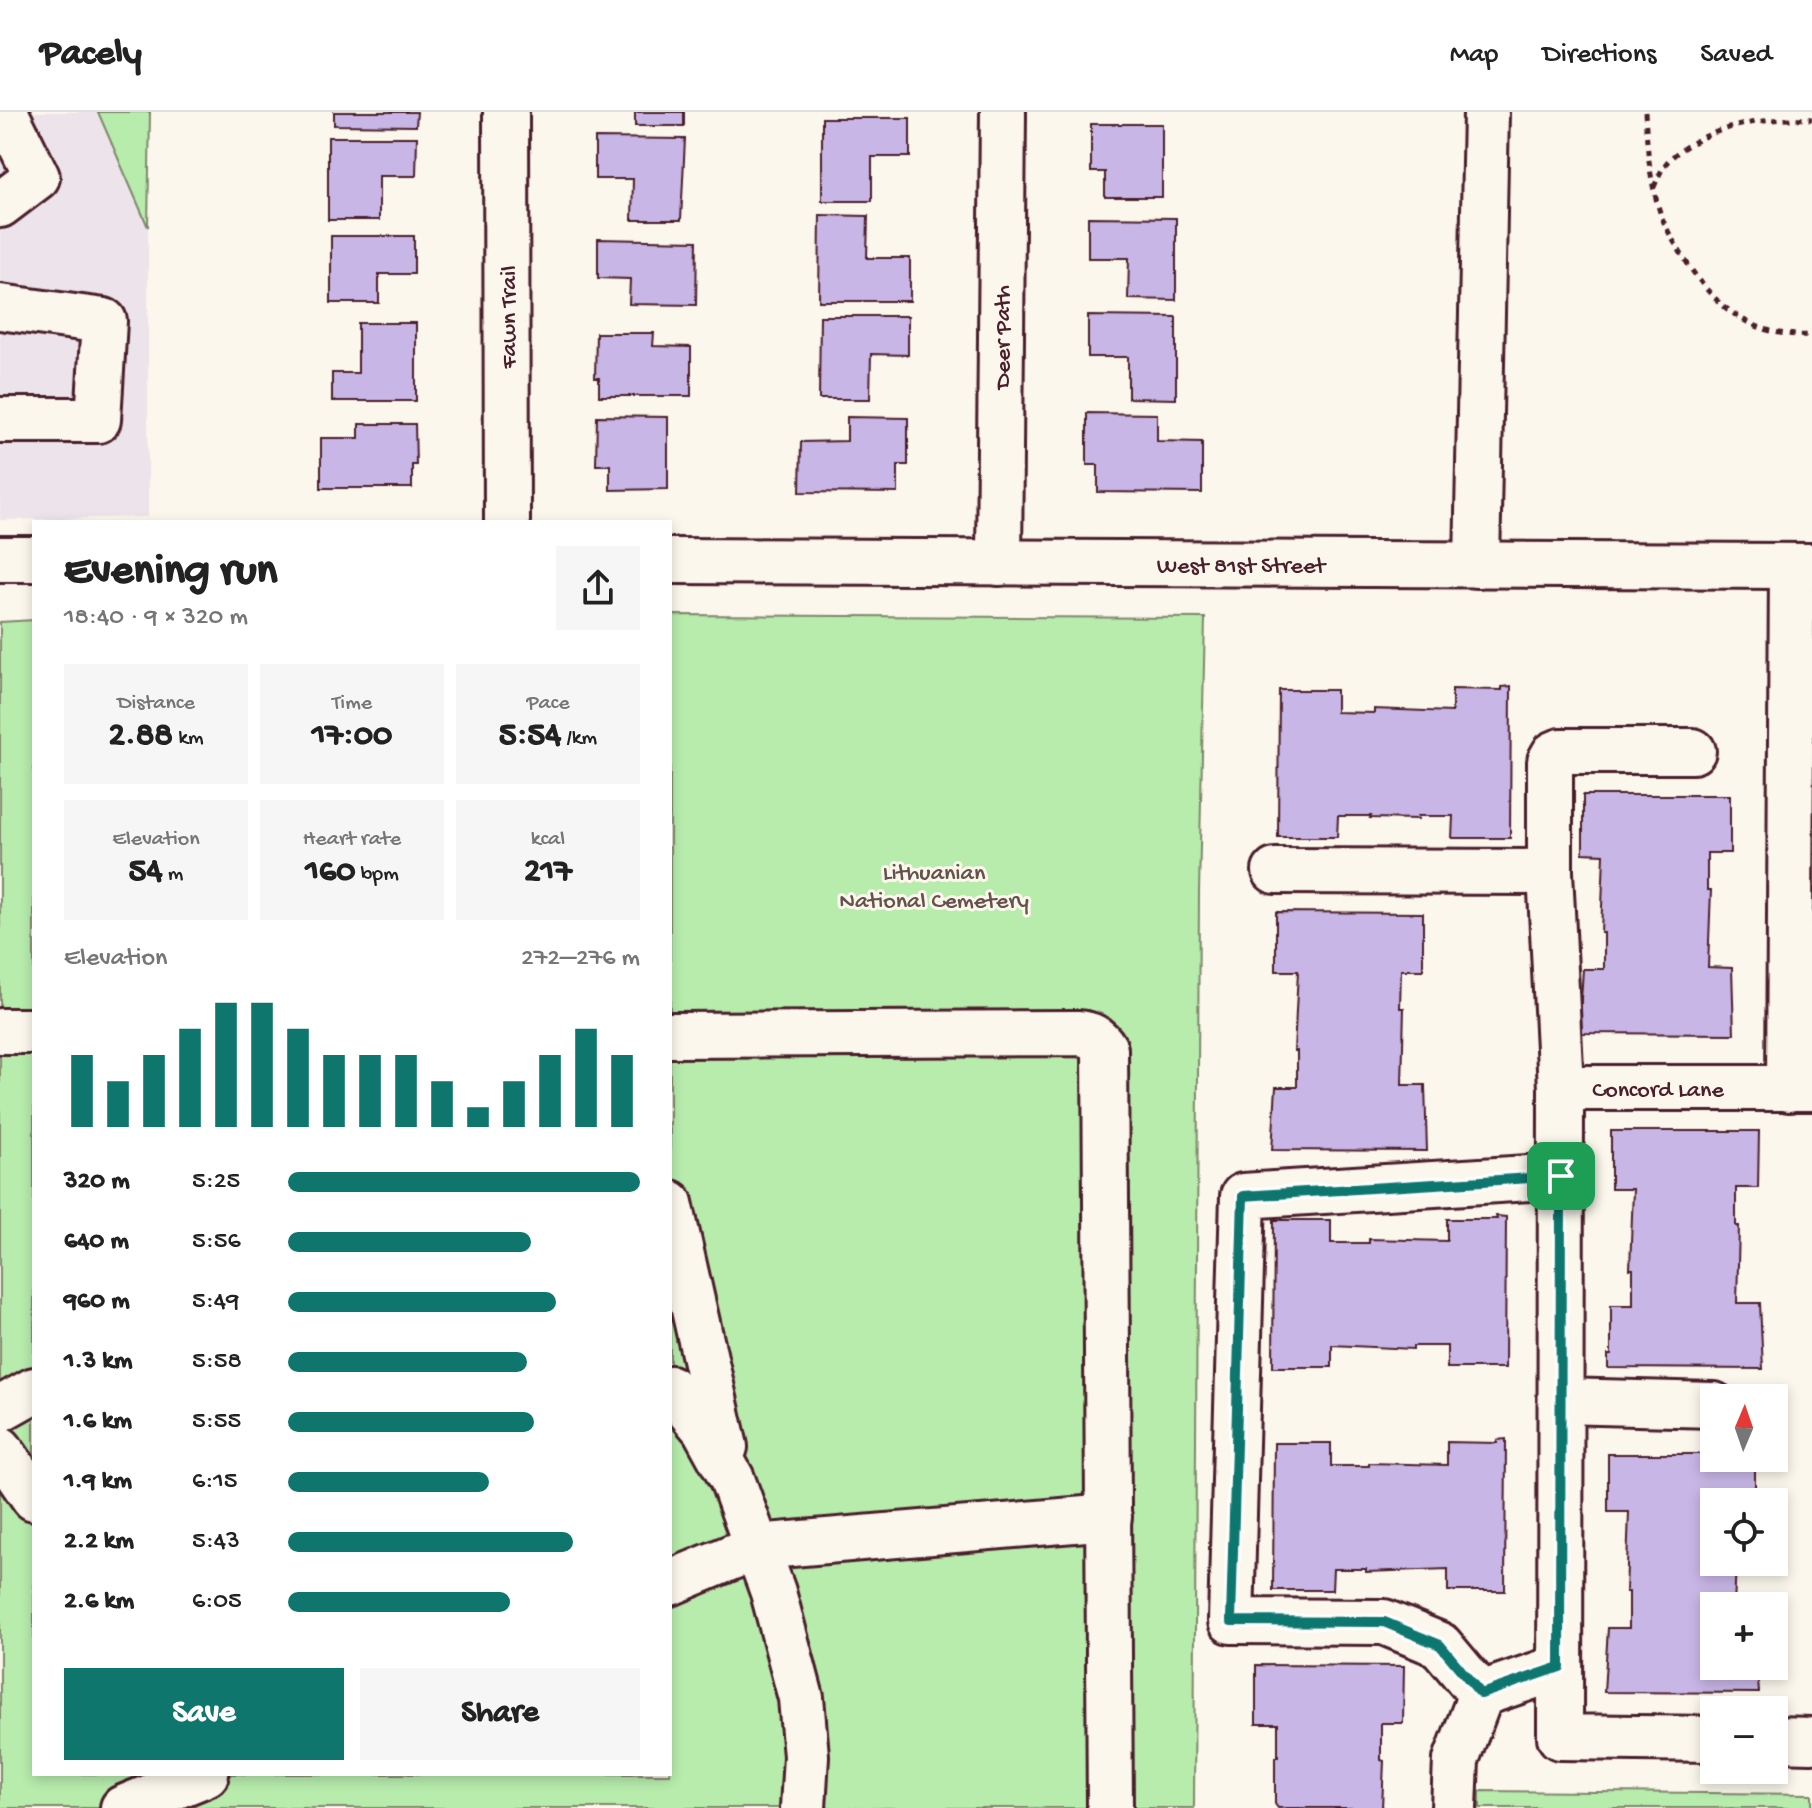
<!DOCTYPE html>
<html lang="en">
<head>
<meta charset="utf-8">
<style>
	body { margin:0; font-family:"Gochi Hand",sans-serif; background:#f6f6f6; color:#222; height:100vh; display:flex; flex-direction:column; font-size:30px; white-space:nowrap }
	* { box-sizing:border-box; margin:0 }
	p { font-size:26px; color:#767676 }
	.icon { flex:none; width:44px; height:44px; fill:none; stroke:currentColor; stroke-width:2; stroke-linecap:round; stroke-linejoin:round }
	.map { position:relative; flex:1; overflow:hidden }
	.sheet { position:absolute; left:32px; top:408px; width:640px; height:1256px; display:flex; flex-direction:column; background:#fff; border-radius:0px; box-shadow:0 4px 12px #0003 }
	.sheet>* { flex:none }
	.needle { width:52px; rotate:2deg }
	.buttons { position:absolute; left:1700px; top:1272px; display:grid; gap:16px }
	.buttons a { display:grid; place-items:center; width:88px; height:88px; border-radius:0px; background:#fff; box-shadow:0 4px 12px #0003; font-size:40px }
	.pin { position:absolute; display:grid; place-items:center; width:68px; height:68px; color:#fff; margin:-34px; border-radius:16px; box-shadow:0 4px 12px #0006 }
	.round { display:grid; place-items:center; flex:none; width:84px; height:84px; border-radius:0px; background:#f6f6f6 }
	.head { display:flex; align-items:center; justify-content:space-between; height:136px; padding:0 32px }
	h1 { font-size:44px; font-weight:700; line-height:60px }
	.stats { display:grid; grid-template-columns:repeat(3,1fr); gap:12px; height:136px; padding:8px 32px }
	.stats div { display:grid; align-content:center; border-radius:0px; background:#f6f6f6; text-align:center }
	.stats b { font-size:34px; font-weight:700 }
	.stats small { font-size:22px; font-weight:400 }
	.stats p { font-size:22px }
	.chart { height:224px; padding:16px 32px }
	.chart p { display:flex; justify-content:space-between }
	.chart svg { width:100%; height:144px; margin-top:8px; stroke:#0f766e; stroke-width:6 }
	.cta { display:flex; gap:16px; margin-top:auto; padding:16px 32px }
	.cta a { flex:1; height:92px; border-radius:0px; background:#0f766e; color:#fff; font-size:32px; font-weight:700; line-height:92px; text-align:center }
	.cta a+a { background:#f6f6f6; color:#222 }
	ul { padding:0 32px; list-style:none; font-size:26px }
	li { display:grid; grid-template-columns:128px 96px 1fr; align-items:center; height:60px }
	li i { height:20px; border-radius:10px; background:#0f766e }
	header { display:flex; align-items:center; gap:48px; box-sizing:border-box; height:112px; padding:0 40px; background:#fff; border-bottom:2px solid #e0e0e0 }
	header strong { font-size:38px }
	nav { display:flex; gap:44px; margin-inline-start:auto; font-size:28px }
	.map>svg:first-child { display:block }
</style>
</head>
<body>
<header>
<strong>Pacely</strong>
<nav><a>Map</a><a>Directions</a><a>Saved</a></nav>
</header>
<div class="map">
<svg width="1812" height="1696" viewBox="0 0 1812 1696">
	<rect width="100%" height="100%" fill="#fbf7ec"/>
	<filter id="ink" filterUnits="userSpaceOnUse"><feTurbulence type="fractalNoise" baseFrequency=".0125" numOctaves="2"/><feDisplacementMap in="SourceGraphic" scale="16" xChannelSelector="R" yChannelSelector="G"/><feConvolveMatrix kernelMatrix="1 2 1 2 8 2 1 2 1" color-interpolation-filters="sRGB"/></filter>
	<g filter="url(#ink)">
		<!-- built -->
		<polygon fill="#ece4ea" points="0,0 98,0 148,115 148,405 0,408"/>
		<!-- green -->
		<g fill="#b7ecad" stroke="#80866c" stroke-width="2">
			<polygon points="98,0 150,0 148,115"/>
			<polygon points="670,503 1205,506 1199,780 1194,1696 0,1696 0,510 34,508 34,1662 670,1662"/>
			<polygon points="1480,1679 1812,1682 1812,1696 1480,1696"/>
		</g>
		<!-- building -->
		<g fill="#c8b6e6" stroke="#4a1f2b" stroke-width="2">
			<polygon points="334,0 417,0 416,14 334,13"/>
			<rect x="635" y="0" width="49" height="14"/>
			<polygon points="822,6 910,6 910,45 872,45 872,89 822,89"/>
			<polygon points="1091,12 1162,12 1162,85 1105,85 1105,60 1091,60"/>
			<polygon points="328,25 417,25 416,64 379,64 379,108 328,108"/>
			<polygon points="595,26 685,27 681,108 632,108 633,67 595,67"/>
			<polygon points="820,103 868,104 867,146 910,146 910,189 819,189"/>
			<polygon points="1088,105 1176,106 1176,188 1128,187 1129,146 1088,146"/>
			<polygon points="331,124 414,124 414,162 379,162 379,191 331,191"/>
			<polygon points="598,127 697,129 696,193 629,192 630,167 598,166"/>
			<polygon points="820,204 908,204 908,243 871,242 870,287 819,287"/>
			<polygon points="1088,204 1176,205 1176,287 1128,286 1128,245 1088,245"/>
			<polygon points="358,211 416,211 416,289 332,289 332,261 358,261"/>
			<polygon points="596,221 654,221 653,234 691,235 691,284 599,284 599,266 595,266"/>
			<polygon points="1087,301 1157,302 1157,329 1202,330 1202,381 1098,380 1098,353 1087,353"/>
			<polygon points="597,304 668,305 668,377 610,378 610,353 596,353"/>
			<polygon points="847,305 908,306 908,353 898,353 898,381 800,380 801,330 847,329"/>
			<polygon points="359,312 415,312 416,353 412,353 412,376 321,376 321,326 359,326"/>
			<polygon points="1511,574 1510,726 1452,726 1453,704 1418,704 1418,707 1370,706 1371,704 1338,704 1337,725 1278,725 1279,578 1336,578 1336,600 1374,601 1374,597 1452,600 1452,577 1502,578 1502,575"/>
			<polygon points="1583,683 1730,683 1730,741 1707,741 1707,778 1711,778 1708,855 1732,856 1734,922 1579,921 1583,857 1604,857 1604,821 1601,821 1604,742 1583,741"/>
			<polygon points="1276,800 1423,801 1423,858 1401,858 1400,896 1404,896 1402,973 1425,973 1427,1039 1272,1038 1276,975 1297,975 1297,939 1294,939 1298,859 1276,859"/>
			<polygon points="1611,1019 1759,1019 1758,1076 1736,1076 1736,1114 1739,1114 1737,1191 1760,1191 1763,1257 1608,1256 1608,1243 1611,1243 1611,1193 1633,1193 1633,1157 1630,1157 1633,1077 1611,1077"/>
			<polygon points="1496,1104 1506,1105 1505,1256 1447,1256 1447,1234 1413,1234 1413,1237 1332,1233 1332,1255 1273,1255 1274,1108 1331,1108 1331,1131 1369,1131 1369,1127 1447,1129 1447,1107 1497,1107"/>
			<polygon points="1506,1327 1505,1479 1448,1479 1448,1457 1366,1460 1366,1457 1333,1457 1332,1478 1273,1478 1274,1331 1331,1331 1331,1354 1369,1354 1369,1351 1447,1353 1447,1330 1497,1331 1497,1328"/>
			<polygon points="1608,1342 1714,1342 1714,1346 1755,1346 1755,1390 1714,1390 1714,1450 1736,1450 1734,1494 1714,1494 1714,1554 1757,1554 1759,1581 1604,1580 1608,1516 1629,1516 1629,1480 1626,1480 1629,1400 1608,1400"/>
			<polygon points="1256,1553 1404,1554 1403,1611 1381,1611 1381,1648 1384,1649 1382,1696 1278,1696 1275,1692 1275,1645 1278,1645 1278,1612 1256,1612"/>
		</g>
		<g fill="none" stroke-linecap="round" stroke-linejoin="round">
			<!-- minor casing -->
			<g stroke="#4a1f2b" stroke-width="50">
				<g id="minor">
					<polyline points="506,0 507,410"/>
					<polyline points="0,93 37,65 5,0"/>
					<polyline points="0,195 104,209 98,308 0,308"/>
					<polyline points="0,447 34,447"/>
					<polyline points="670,449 1812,454"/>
					<polyline points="999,451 1003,0"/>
					<polyline points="1477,453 1486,0"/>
					<polyline points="1693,639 1561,639 1554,642 1550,649 1550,760 1561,976 1560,1625 1714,1627"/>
					<polyline points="1275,759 1550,760"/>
					<polyline points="0,919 34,919"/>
					<path d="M670,923L1077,921C1090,922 1098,925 1105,937L1110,1696"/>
					<polyline points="1561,976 1812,976"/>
					<polyline points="1789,977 1792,454"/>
					<polyline points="670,1091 725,1335"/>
					<polyline points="670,1276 704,1316 732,1367 773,1480 801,1586 806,1644 803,1696"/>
					<polyline points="1561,1289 1714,1293"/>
					<polyline points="0,1297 34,1278"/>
					<polyline points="0,1337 34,1386"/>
					<polyline points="670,1471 756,1435 1109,1405"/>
					<polyline points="1481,1582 1440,1533 1384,1510 1231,1509 1243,1084 1561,1064"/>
					<polyline points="1774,1627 1812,1628"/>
					<polyline points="123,1696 206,1662"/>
					<polyline points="1454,1696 1456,1648 1481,1582 1560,1555"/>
				</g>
			</g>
			<!-- path -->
			<g stroke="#4a1f2b" stroke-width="5" stroke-dasharray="6 6" stroke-linecap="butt">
				<path d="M1645,0C1647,33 1649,65 1659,97C1664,114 1674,130 1684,146C1714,195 1753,226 1812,223"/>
				<path d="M1654,75C1658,66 1662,55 1669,48C1703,14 1767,5 1812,7"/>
			</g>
			<!-- minor -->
			<use href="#minor" stroke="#fbf7ec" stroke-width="44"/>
		</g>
	</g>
	<g fill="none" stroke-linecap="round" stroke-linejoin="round" filter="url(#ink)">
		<!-- route casing -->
		<g stroke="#fff" stroke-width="16">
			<polygon id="route" points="1561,1064 1560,1555 1481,1582 1440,1533 1384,1510 1231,1509 1243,1084"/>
		</g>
		<!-- route -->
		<use href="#route" stroke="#0f766e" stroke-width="10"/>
	</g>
	<g text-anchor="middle" stroke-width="6" stroke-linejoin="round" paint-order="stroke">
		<!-- street labels -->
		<g font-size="24" fill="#4a1f2b" stroke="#fbf7ec">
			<text transform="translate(507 205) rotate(-90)" y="8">Fawn Trail</text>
			<text transform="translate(1001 225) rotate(-90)" y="8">Deer Path</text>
			<text x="1241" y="460">West 81st Street</text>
			<text x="1658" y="984">Concord Lane</text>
		</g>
		<!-- park labels -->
		<g font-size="24" fill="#65524c" stroke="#fbf7ec">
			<text x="934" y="767">Lithuanian<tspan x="934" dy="28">National Cemetery</tspan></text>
		</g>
	</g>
</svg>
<div class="buttons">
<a><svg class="needle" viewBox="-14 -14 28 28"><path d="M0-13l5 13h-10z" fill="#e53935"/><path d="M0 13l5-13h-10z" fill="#767676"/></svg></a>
<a><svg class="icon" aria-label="locate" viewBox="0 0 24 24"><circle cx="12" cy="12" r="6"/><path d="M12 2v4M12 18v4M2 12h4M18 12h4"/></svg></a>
<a>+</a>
<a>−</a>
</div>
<div class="pin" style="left:1561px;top:1064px;background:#1e9e55"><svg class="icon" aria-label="arrive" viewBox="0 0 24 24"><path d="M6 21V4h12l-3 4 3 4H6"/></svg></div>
<section class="sheet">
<div class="head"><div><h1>Evening run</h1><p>18:40 · 9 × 320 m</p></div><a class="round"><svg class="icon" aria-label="share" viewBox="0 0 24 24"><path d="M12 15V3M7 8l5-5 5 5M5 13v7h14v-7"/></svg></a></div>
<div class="stats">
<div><p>Distance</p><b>2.88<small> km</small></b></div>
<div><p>Time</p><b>17:00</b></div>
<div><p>Pace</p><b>5:54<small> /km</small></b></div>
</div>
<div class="stats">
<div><p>Elevation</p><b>54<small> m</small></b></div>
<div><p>Heart rate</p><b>160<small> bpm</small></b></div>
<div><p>kcal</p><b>217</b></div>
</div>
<div class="chart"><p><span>Elevation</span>272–276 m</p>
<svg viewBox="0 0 160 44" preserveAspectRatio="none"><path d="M5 44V22M15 44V30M25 44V22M35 44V14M45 44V6M55 44V6M65 44V14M75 44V22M85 44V22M95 44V22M105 44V30M115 44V38M125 44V30M135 44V22M145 44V14M155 44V22"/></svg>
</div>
<ul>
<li><b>320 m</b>5:25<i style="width:100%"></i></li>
<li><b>640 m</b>5:56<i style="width:69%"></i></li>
<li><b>960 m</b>5:49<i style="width:76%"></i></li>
<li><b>1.3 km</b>5:58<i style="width:68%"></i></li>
<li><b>1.6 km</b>5:55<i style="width:70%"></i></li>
<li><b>1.9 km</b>6:15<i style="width:57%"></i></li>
<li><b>2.2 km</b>5:43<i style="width:81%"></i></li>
<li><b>2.6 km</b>6:05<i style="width:63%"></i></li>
</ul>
<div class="cta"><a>Save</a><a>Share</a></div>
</section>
</div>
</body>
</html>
